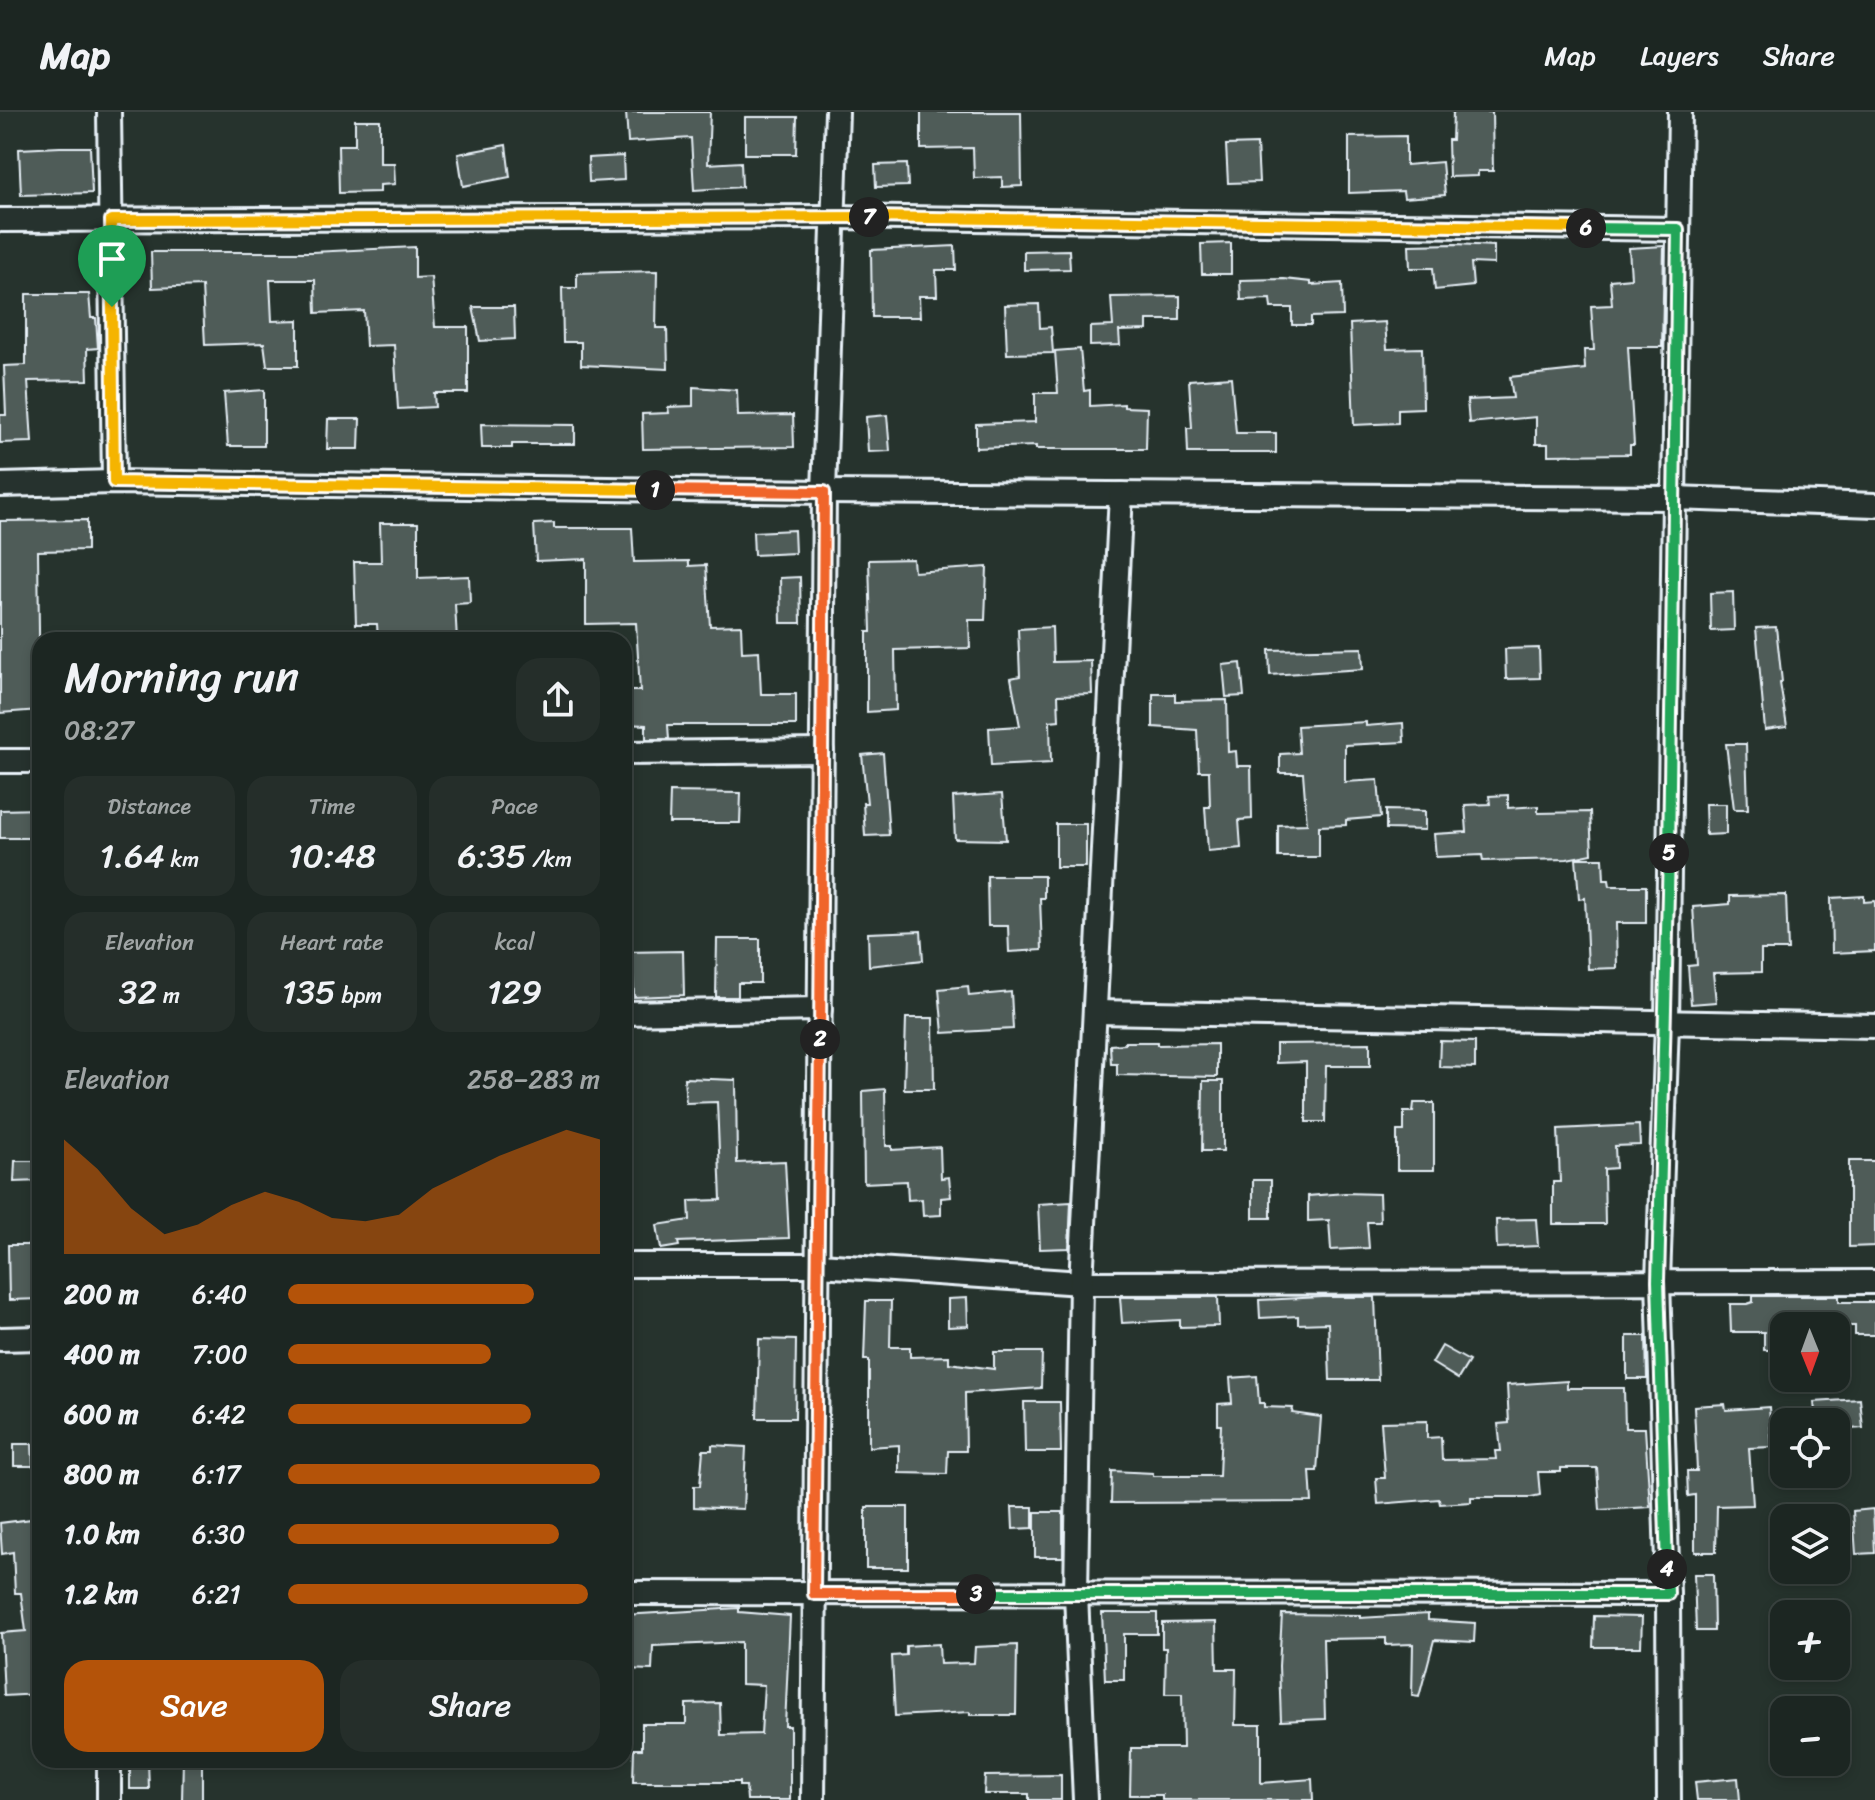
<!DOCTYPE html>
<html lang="en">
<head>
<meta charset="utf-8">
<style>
	body { margin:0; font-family:Sriracha,sans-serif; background:#252e2a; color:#f1f3f6; height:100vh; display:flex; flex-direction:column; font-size:30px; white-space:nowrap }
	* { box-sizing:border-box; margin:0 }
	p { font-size:26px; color:#a0a5a5 }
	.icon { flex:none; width:44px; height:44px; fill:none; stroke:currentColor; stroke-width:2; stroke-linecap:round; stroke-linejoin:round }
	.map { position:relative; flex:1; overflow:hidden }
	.details { position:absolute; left:32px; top:520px; width:600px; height:1136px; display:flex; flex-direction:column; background:#1c2622; border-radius:24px; box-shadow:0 4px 12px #0003,0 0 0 2px #3a4340 }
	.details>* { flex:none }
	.needle { width:52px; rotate:179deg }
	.fabs { position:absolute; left:1770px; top:1200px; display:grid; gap:16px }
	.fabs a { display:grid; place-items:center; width:80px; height:80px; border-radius:16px; background:#1c2622; box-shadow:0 4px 12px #0003,0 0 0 2px #3a4340; font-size:40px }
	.pin { position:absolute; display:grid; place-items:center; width:68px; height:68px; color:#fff; margin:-82px -34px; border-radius:50% 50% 50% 0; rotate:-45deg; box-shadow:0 0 8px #0007 }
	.pin .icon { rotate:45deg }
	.km { position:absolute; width:40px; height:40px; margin:-20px; border-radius:50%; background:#222; color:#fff; font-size:22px; line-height:40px; text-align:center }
	.round { display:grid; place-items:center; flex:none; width:84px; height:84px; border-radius:24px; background:#252e2a }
	.headline { display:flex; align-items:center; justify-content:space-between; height:136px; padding:0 32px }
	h1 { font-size:44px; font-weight:600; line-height:60px }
	.stats { display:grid; grid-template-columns:repeat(3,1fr); gap:12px; height:136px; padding:8px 32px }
	.stats div { display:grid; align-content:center; border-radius:20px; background:#252e2a; text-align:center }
	.stats b { font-size:34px; font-weight:600 }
	.stats small { font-size:22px; font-weight:400 }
	.stats p { font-size:22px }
	.chart { height:224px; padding:16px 32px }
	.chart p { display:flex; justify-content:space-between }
	.chart svg { width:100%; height:144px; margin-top:8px; fill:#b45309; opacity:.7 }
	.cta { display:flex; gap:16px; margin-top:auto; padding:16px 32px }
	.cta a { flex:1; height:92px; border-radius:24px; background:#b45309; color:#fff; font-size:32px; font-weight:600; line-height:92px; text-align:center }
	.cta a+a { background:#252e2a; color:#f1f3f6 }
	ul { padding:0 32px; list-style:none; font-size:26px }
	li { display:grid; grid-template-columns:128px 96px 1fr; align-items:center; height:60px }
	li i { height:20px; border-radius:10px; background:#b45309 }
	header { display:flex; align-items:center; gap:48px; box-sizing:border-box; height:112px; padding:0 40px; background:#1c2622; border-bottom:2px solid #3a4340 }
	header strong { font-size:38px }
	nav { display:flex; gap:44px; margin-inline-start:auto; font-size:28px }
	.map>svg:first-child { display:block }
</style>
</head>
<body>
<header>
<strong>Map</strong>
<nav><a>Map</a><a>Layers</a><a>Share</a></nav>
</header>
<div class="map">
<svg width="1875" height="1688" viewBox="0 0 1875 1688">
	<rect width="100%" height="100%" fill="#26332d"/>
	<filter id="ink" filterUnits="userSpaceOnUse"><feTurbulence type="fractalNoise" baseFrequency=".0125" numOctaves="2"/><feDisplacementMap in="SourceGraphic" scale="16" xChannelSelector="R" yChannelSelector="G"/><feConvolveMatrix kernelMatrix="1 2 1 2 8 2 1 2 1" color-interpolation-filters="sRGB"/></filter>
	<g filter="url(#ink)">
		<!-- building -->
		<g fill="#505c59" stroke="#e8f1f8" stroke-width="2">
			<polygon points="626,0 710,0 708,52 741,50 742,75 694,78 691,26 628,30"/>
			<polygon points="921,0 1021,0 1022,74 1002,75 1002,65 974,66 973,36 921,37"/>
			<polygon points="1453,0 1492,0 1493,59 1478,59 1478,64 1449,65 1448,28 1452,28"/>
			<polygon points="745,5 797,5 796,42 745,42"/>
			<polygon points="355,8 380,8 380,51 394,51 395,72 380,73 380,80 339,81 338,33 355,33"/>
			<polygon points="1406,24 1406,53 1442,50 1445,83 1404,86 1403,79 1349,81 1349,25"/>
			<polygon points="1257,32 1259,70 1228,71 1226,33"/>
			<polygon points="506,33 510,65 463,74 458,42"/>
			<polygon points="60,35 90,35 92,81 21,83 19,37"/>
			<polygon points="623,44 624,68 589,70 588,46"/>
			<polygon points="907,52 908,74 876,75 875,53"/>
			<polygon points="1231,131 1231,162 1202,162 1201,132"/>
			<polygon points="1456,132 1494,134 1494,152 1471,151 1473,174 1435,178 1433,156 1410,156 1409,133"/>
			<polygon points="955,134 956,158 936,158 937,184 919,184 920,205 872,205 871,138"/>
			<polygon points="1664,134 1662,235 1628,235 1634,333 1630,333 1630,342 1548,343 1548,332 1536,332 1536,305 1469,311 1467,288 1513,286 1510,265 1585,257 1584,238 1594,238 1591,194 1612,193 1610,168 1631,166 1629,136"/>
			<polygon points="415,135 415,166 431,165 435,215 468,215 468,281 434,281 435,295 398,297 394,233 366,234 364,199 316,201 315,168 270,168 272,209 298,208 298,254 267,254 264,231 205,233 202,174 152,176 151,140 312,140"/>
			<polygon points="1069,138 1070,157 1024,158 1024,139"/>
			<polygon points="657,159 656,216 667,216 668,257 581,253 581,230 563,230 562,176 577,176 577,161"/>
			<polygon points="1284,167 1311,170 1311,173 1342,171 1343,204 1311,205 1311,213 1292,213 1292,196 1271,196 1270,187 1241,188 1240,168"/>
			<polygon points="26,182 89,182 91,206 96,206 98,236 87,237 88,268 28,269 32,330 0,331 0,303 6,303 4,254 26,253"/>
			<polygon points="1180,184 1180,208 1147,208 1147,218 1119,219 1120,233 1090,234 1090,215 1113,214 1111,185"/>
			<polygon points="1039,192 1040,216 1051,215 1053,241 1007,242 1005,193"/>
			<polygon points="473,195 514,195 515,227 480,229"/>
			<polygon points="1385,210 1387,237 1422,236 1423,296 1398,297 1398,311 1354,313 1350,212"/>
			<polygon points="1080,237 1084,279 1090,278 1090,294 1124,292 1124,295 1147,296 1146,337 1036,337 1036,334 976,336 976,312 1035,310 1035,281 1058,281 1055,239"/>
			<polygon points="1231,265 1236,321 1276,321 1276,341 1188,341 1187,316 1192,316 1189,268"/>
			<polygon points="693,275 737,278 738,304 793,303 794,335 643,337 642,302 669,301 668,295 693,294"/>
			<polygon points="264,278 264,334 228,334 224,281"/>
			<polygon points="887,303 890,339 868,340 866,305"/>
			<polygon points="328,307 360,307 359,337 327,337"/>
			<polygon points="481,312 575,313 575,332 512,332 512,336 482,336"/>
			<polygon points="87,408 87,438 38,439 40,598 0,601 0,409"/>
			<polygon points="380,411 418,411 418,466 469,464 470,491 455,492 457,528 378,528 377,512 356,512 354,450 381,450"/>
			<polygon points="554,411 554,416 632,416 634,450 689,449 689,454 706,453 710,514 741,513 742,540 759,539 761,582 796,582 796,613 668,613 669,627 646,627 646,613 624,612 624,579 640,579 636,511 586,512 586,447 536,449 534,412"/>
			<polygon points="794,418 795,441 754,443 753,420"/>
			<polygon points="913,447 914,460 987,455 985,508 969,508 970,536 895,538 896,598 867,600 867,520 871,520 869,448"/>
			<polygon points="800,465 801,511 781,511 780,466"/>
			<polygon points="1733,480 1734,518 1711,519 1710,481"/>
			<polygon points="1052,515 1053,550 1091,549 1092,582 1058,583 1059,608 1050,609 1051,651 991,654 989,616 1020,614 1011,566 1020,564 1018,517"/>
			<polygon points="1776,515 1782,570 1780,571 1787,615 1765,618 1756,516"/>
			<polygon points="1362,536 1363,557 1270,563 1269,538"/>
			<polygon points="1539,536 1540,566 1506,567 1505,537"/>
			<polygon points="1241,551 1244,584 1226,585 1223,553"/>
			<polygon points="1153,582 1175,582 1175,589 1227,588 1228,640 1236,639 1237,654 1251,654 1252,707 1239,708 1241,736 1208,739 1205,695 1210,695 1209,659 1199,659 1197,618 1153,615"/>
			<polygon points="1366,610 1366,614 1403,611 1404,630 1345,633 1345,670 1378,668 1381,705 1346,708 1346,713 1319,714 1319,745 1278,745 1278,713 1307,712 1303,661 1280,661 1280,642 1299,641 1297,614"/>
			<polygon points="1726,632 1746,632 1748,697 1734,697"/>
			<polygon points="883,641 889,723 865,724 863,691 867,691 862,643"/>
			<polygon points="670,680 741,681 740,711 669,711"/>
			<polygon points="1002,682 1006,728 955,727 953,685"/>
			<polygon points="1508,683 1508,696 1538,694 1538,701 1590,700 1592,742 1567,747 1483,749 1482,743 1436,745 1434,722 1467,720 1465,693 1490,692 1489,684"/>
			<polygon points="1705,692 1726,692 1726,722 1706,723"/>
			<polygon points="40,697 40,726 0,726 0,698"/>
			<polygon points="1386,698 1425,699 1425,718 1386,717"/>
			<rect x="1056" y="712" width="30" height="43"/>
			<polygon points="1576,746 1603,746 1604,768 1609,768 1610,774 1646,774 1646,811 1616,811 1617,856 1588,857 1585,786 1579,787"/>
			<polygon points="987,764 1044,764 1044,786 1040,786 1042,838 1009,840 1008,814 988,814"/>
			<polygon points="1786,783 1788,838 1761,838 1761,860 1713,861 1716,890 1691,892 1688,854 1697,853 1693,795 1730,792 1730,784"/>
			<polygon points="1864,784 1864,790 1875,789 1875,839 1832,841 1831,786"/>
			<polygon points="921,819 923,848 869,854 868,821"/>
			<polygon points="717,827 760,827 760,871 738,871 738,885 716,885"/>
			<polygon points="683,839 684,883 634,885 633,864 624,864 624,840"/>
			<polygon points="968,874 969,884 1011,880 1013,917 943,921 939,877"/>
			<polygon points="906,906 933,906 934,977 904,977"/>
			<polygon points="1440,929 1475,930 1475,956 1439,955"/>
			<polygon points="1125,930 1157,930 1157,933 1217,932 1217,965 1117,963 1117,952 1111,952 1110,933 1125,932"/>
			<polygon points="1370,931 1370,954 1326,954 1325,1010 1306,1010 1306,950 1276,951 1276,932"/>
			<polygon points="684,966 736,968 737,1051 785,1049 789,1126 678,1130 679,1134 661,1137 657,1113 690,1108 689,1089 721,1088 717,990 686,991"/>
			<polygon points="1203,969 1223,969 1223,1039 1202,1039"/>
			<polygon points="885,977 886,1034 892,1034 892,1038 940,1035 941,1066 949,1065 951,1085 941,1086 941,1103 923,1104 922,1087 908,1088 907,1069 864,1071 863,979"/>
			<polygon points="1414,991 1434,991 1434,1058 1397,1058 1397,1019 1404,1019 1404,1000 1413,1000"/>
			<polygon points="1639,1013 1640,1033 1615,1034 1616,1056 1604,1057 1605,1112 1553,1112 1553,1070 1560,1070 1558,1017"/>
			<polygon points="15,1049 40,1049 40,1069 14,1070"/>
			<polygon points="1849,1049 1875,1049 1875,1134 1849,1135"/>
			<rect x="1253" y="1068" width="18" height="38"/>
			<polygon points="1345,1081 1379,1082 1380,1110 1367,1110 1369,1136 1331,1138 1329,1108 1308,1109 1308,1084"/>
			<polygon points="1071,1090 1069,1136 1040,1137 1038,1092"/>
			<polygon points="1536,1107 1538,1134 1497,1136 1496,1108"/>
			<polygon points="8,1133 40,1133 40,1187 9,1188"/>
			<polygon points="1753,1184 1839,1184 1839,1190 1875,1190 1875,1223 1855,1223 1855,1214 1784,1214 1784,1238 1764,1238 1764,1220 1731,1220 1730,1192 1747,1192 1753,1190"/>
			<polygon points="1120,1185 1218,1185 1219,1214 1180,1215 1180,1208 1122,1211"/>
			<polygon points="1323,1185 1375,1185 1378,1268 1330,1268 1328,1211 1298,1212 1298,1204 1260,1206 1259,1188"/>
			<polygon points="967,1186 968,1214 948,1215 948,1187"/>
			<polygon points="866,1189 891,1189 890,1235 910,1235 910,1245 949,1244 949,1251 994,1257 994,1240 1042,1240 1041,1276 965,1281 966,1339 948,1339 947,1362 899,1361 899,1333 869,1335 869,1248 864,1248"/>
			<polygon points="1627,1224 1646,1224 1647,1267 1627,1267"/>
			<polygon points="759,1227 796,1228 795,1306 757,1306"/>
			<polygon points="1442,1234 1469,1249 1458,1267 1432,1251"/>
			<polygon points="1257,1264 1259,1291 1264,1291 1264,1295 1293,1296 1292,1301 1321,1305 1317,1359 1310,1359 1312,1390 1111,1391 1112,1359 1153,1361 1153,1364 1219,1364 1221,1313 1218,1313 1218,1292 1232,1291 1230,1266"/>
			<polygon points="1567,1269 1567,1276 1624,1276 1625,1316 1645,1316 1650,1395 1600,1398 1597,1356 1561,1356 1561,1360 1538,1360 1540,1383 1531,1385 1471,1385 1471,1390 1440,1392 1439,1387 1378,1392 1376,1366 1385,1366 1381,1310 1427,1309 1427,1326 1441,1325 1442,1348 1496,1347 1495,1339 1501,1339 1498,1312 1509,1311 1507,1273"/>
			<polygon points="1860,1287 1863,1316 1836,1318 1836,1310 1816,1310 1814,1290"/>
			<polygon points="1024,1290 1060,1290 1061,1340 1025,1340"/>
			<polygon points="1725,1292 1726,1298 1769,1295 1772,1335 1749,1336 1753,1393 1717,1394 1716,1440 1695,1440 1695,1383 1688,1384 1687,1359 1697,1359 1694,1294"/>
			<polygon points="14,1332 32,1332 33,1354 14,1354"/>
			<polygon points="712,1333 746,1335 743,1397 694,1395 694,1374 700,1374 703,1338 712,1338"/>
			<rect x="866" y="1395" width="42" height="61"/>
			<polygon points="1012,1395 1033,1395 1033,1416 1013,1417"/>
			<polygon points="1873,1397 1875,1441 1856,1442 1853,1399"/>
			<rect x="1035" y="1400" width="28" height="45"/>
			<polygon points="40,1406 40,1582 4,1584 1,1521 26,1519 21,1481 15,1481 13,1440 2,1442 0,1411"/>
			<polygon points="1694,1462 1713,1462 1714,1519 1696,1519"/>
			<polygon points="739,1496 739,1500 790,1504 785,1614 790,1614 790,1688 747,1688 746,1674 739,1674 739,1670 633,1670 634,1637 642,1637 642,1612 686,1612 686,1592 720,1591 721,1623 761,1622 764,1573 741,1572 741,1530 653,1534 652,1558 624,1557 624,1503"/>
			<polygon points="1102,1501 1157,1501 1157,1522 1124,1522 1124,1568 1105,1568"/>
			<polygon points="1282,1502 1360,1503 1360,1506 1428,1502 1428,1508 1475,1511 1474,1530 1434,1528 1419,1585 1412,1584 1413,1532 1386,1533 1386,1526 1323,1527 1325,1607 1281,1609 1279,1554"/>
			<polygon points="1594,1504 1642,1505 1641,1535 1593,1535"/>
			<polygon points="1216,1510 1217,1557 1236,1557 1235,1613 1261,1613 1261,1671 1312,1667 1313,1688 1162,1688 1162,1683 1130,1683 1131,1636 1183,1636 1182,1582 1165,1582 1166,1536 1162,1536 1162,1511"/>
			<polygon points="939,1532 940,1552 974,1551 975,1535 1017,1533 1016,1603 970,1603 970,1600 895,1604 892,1544 906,1543 906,1534"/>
			<polygon points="130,1648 148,1648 149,1677 130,1677"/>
			<polygon points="183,1648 202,1648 202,1688 182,1688"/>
			<polygon points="1061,1663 1061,1688 1029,1688 1029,1682 984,1682 985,1664"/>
			<polygon points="1738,1666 1740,1688 1697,1688 1695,1670"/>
		</g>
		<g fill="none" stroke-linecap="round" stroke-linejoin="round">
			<!-- minor casing -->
			<g stroke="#e8f1f8" stroke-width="28">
				<g id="minor">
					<polyline points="109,0 114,370"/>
					<polyline points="0,108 834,105 1678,117"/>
					<polyline points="0,373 114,370 824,380 1674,386 1680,0"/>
					<polyline points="624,641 822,639"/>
					<polyline points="0,649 40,649"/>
					<polyline points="1095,900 1875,914"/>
					<polyline points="624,901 820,897"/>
					<polyline points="624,1153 820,1153 1081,1171 1875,1170"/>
					<polyline points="0,1227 40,1226"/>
					<polyline points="624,1481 1668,1482"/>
					<polyline points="109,1688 109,1648"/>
					<polyline points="813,1688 824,380 837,0"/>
					<polyline points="1085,1688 1076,1482 1081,1171 1121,382"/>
					<polyline points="1669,1688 1668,1482 1658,1169 1667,911 1674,386 1875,393"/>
				</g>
			</g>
			<!-- minor -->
			<use href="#minor" stroke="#26332d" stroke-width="22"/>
		</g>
	</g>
	<g fill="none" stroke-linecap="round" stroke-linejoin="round" filter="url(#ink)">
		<!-- split-1 casing -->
		<g stroke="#fff" stroke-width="16">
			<polyline id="split-1" points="112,195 114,370 655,378"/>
		</g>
		<!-- split-2 casing -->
		<g stroke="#fff" stroke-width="16">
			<polyline id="split-2" points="655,378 824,380 820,927"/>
		</g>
		<!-- split-3 casing -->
		<g stroke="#fff" stroke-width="16">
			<polyline id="split-3" points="820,927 814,1482 976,1482"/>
		</g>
		<!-- split-4 casing -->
		<g stroke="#fff" stroke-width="16">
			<polyline id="split-4" points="976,1482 1668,1482 1667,1457"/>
		</g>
		<!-- split-5 casing -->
		<g stroke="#fff" stroke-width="16">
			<polyline id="split-5" points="1667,1457 1658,1169 1669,741"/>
		</g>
		<!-- split-6 casing -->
		<g stroke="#fff" stroke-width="16">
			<polyline id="split-6" points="1586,116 1678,117 1669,741"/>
		</g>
		<!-- split-7 casing -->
		<g stroke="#fff" stroke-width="16">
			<polyline id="split-7" points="869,105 1586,116"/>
		</g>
		<!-- split-8 casing -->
		<g stroke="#fff" stroke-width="16">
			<polyline id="split-8" points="112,195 111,108 869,105"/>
		</g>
		<!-- split-1 -->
		<use href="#split-1" stroke="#f5b400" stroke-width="10"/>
		<!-- split-2 -->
		<use href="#split-2" stroke="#f0652b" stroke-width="10"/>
		<!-- split-3 -->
		<use href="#split-3" stroke="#f0652b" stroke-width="10"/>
		<!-- split-4 -->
		<use href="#split-4" stroke="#22a559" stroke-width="10"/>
		<!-- split-5 -->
		<use href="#split-5" stroke="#22a559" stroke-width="10"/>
		<!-- split-6 -->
		<use href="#split-6" stroke="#22a559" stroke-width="10"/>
		<!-- split-7 -->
		<use href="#split-7" stroke="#f5b400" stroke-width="10"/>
		<!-- split-8 -->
		<use href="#split-8" stroke="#f5b400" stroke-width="10"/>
	</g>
</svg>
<div class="fabs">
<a><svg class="needle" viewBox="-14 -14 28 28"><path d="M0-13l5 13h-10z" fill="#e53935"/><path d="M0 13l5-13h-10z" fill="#a0a5a5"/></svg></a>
<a><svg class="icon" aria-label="locate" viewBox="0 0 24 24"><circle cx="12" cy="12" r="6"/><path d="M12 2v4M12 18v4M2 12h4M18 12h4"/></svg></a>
<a><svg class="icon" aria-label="layers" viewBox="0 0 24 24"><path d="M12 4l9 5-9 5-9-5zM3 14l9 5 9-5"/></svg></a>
<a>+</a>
<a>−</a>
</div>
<div class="pin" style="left:112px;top:195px;background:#1e9e55"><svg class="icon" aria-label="arrive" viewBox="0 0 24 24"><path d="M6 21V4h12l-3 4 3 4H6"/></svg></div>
<b class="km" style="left:655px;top:378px">1</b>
<b class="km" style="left:820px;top:927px">2</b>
<b class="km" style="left:976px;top:1482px">3</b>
<b class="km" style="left:1667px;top:1457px">4</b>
<b class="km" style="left:1669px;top:741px">5</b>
<b class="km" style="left:1586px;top:116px">6</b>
<b class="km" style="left:869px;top:105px">7</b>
<section class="details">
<div class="headline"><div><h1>Morning run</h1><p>08:27</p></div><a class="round"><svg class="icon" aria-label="share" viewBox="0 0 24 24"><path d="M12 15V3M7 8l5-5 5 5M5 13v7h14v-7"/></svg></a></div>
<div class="stats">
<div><p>Distance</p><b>1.64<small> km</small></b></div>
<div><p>Time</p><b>10:48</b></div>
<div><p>Pace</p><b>6:35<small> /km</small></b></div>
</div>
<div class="stats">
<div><p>Elevation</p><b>32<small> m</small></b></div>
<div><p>Heart rate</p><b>135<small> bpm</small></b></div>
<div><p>kcal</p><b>129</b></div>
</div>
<div class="chart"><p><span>Elevation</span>258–283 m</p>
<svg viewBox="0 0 160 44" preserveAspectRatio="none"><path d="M0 44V9L10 18L20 30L30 38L40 35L50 29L60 25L70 28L80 33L90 34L100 32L110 24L120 19L130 14L140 10L150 6L160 9V44z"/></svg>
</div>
<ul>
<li><b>200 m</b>6:40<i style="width:79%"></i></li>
<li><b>400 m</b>7:00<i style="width:65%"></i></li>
<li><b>600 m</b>6:42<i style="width:78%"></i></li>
<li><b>800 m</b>6:17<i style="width:100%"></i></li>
<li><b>1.0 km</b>6:30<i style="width:87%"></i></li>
<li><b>1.2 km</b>6:21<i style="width:96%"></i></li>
</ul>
<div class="cta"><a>Save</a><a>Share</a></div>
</section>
</div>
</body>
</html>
